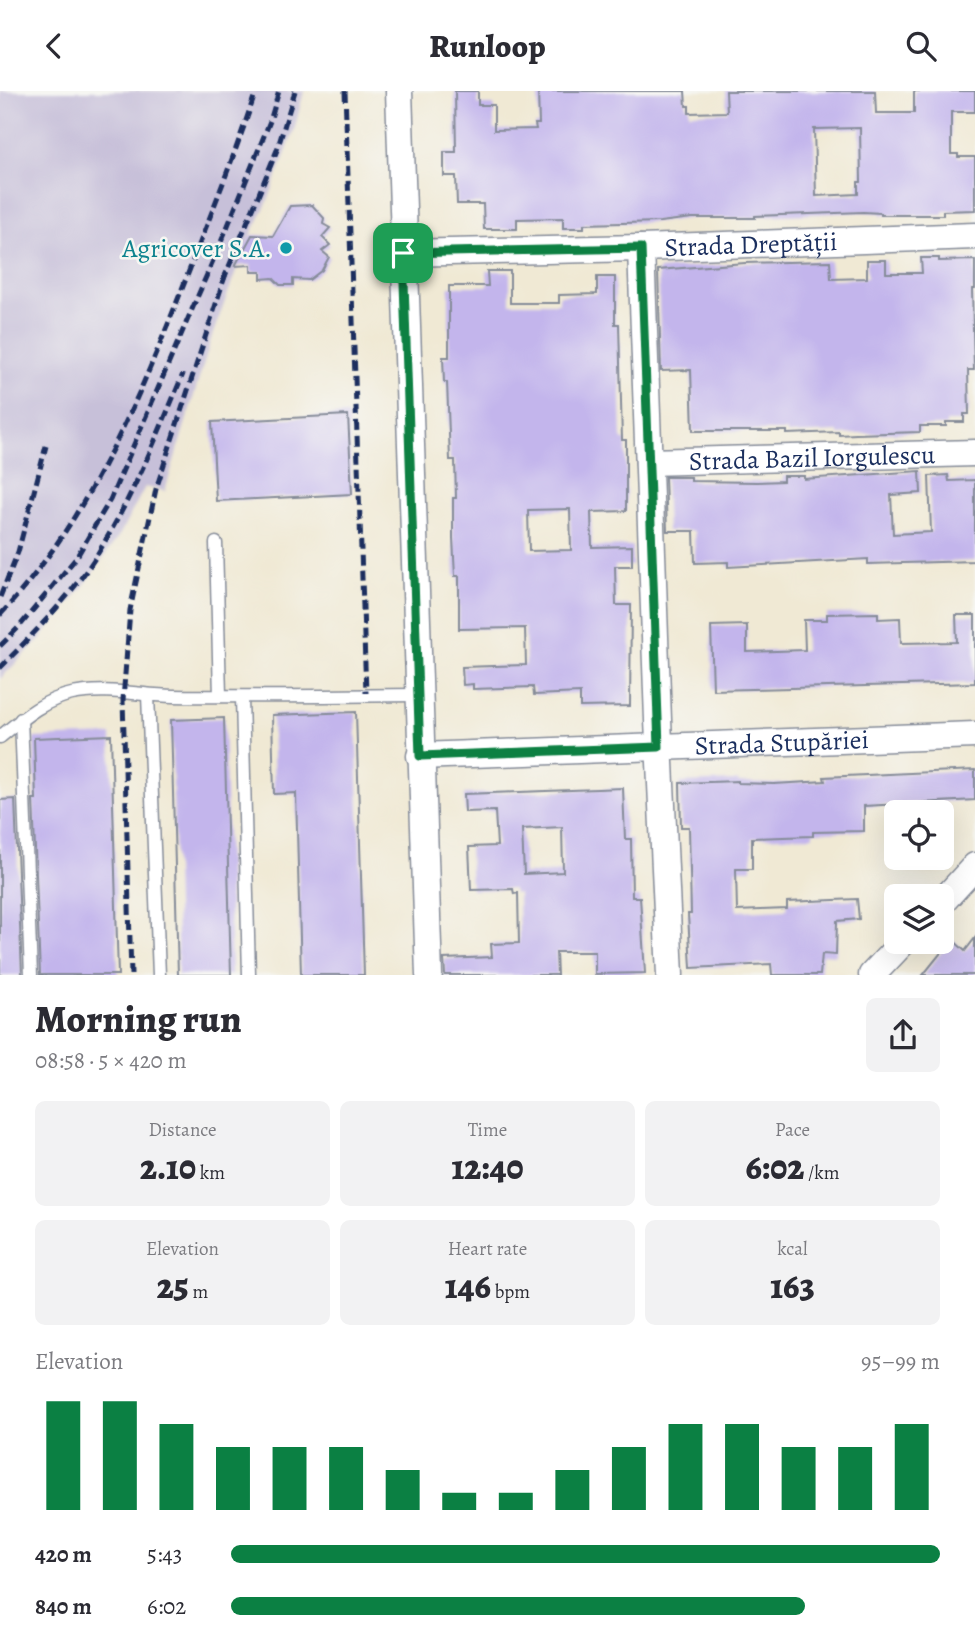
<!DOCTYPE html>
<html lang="en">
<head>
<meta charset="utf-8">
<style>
	body { margin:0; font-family:Alegreya,serif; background:#f2f2f3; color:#2b2b33; height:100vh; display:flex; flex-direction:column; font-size:26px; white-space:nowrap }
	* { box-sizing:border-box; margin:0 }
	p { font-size:23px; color:#7c7c81 }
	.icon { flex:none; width:38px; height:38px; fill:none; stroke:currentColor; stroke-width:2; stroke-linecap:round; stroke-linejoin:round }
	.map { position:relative; height:884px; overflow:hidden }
	.sheet { display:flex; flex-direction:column; background:#fff; flex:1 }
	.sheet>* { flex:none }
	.controls { position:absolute; left:884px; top:709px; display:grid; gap:14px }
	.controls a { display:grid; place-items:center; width:70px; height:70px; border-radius:10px; background:#fff; box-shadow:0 7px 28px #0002; font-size:35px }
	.pin { position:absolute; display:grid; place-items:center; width:60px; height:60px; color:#fff; margin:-30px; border-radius:14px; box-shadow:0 4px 10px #0006 }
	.round { display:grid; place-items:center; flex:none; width:74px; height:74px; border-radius:10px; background:#f2f2f3 }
	.summary { display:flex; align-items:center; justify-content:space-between; height:119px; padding:0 35px }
	h1 { font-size:38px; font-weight:800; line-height:52px }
	.figures { display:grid; grid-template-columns:repeat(3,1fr); gap:10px; height:119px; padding:7px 35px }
	.figures div { display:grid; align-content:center; border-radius:10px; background:#f2f2f3; text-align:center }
	.figures b { font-size:35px; font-weight:800 }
	.figures small { font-size:19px; font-weight:400 }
	.figures p { font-size:19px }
	.chart { height:196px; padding:14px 35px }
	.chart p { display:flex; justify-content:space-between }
	.chart svg { width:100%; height:126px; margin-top:7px; stroke:#0b8043; stroke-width:6 }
	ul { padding:0 35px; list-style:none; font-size:23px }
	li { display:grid; grid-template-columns:112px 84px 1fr; align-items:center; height:52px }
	li i { height:18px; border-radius:9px; background:#0b8043 }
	header { display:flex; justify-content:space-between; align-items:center; height:91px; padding:0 35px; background:#fff; font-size:32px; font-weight:800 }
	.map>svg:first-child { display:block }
</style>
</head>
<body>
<header><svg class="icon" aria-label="back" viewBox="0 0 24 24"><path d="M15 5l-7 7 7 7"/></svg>Runloop<svg class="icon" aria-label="search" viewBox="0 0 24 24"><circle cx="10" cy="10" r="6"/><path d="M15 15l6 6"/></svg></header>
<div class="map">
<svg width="975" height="884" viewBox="0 0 975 884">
	<rect width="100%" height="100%" fill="#f6f6f2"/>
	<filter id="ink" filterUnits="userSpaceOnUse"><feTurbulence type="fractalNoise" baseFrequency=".0143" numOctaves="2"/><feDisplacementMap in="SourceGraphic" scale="14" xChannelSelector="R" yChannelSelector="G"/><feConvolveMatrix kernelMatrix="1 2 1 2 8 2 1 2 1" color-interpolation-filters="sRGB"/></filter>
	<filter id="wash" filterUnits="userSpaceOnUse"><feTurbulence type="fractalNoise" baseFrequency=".00686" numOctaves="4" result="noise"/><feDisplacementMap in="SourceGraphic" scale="28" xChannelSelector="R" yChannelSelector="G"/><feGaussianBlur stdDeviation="1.57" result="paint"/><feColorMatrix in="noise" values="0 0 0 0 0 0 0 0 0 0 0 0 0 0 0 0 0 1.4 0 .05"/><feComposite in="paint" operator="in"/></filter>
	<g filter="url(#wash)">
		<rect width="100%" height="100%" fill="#f0e9d4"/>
		<!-- industrial -->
		<polygon fill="#c7c0d9" points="0,0 304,0 294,40 268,110 239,168 238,175 212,245 165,400 145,396 120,443 86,492 42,546 0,588"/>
		<g id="blocks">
			<!-- building -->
			<g fill="#c3b5ec" fill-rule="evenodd">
				<path d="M455,0H478V14H494V39L536,38L535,33H539L538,0H685L686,15H689V22L727,21L726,0H875L876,22H914V2L915,0H975V21H951V63H958V66H975V119L943,120V124H881V122L863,121L755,125V127H692L660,131L584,133V137H563V127L517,128V138H484L483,113H457L456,85H444V61H456ZM860,37L861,91H858V103L816,105L814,38Z"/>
				<polygon points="312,114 324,127 323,133 330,137 322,146 330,154 322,160 329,166 322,179 309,189 293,188 293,194 280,194 273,187 261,188 261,181 251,181 251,174 235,175 252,144 273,145 290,115"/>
				<polygon points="921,167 939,167 939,170 975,169 975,198 972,198 974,279 968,279 969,323 964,323 964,331 946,331 946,335 920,335 920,341 856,343 839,344 839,341 787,343 787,340 693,340 691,279 661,280 658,179 745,172 830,170 831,188 867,187 867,169 886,169 886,182 922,182"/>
				<path d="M487,180H510V212H559V204L597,203V186H615V233H619L622,349H626V420L591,421L592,456L632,455V475H615L616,514H631L630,615L580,616V602L534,604L533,596L473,598V593L463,594L462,576L526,574L525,537L459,538V485H455L453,447V407H456L455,369H450L447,291H444L443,266H449V195H488ZM570,418L571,459L529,460L528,419Z"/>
				<polygon points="348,324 352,403 216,410 212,331"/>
				<polygon points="920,380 921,402 891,404 893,443 931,441 929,385 948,384 949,390 975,389 975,470 868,473 868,468 728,476 728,471 695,472 694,440 667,440 665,386 691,386 691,390 757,391 783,390 783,385 804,385 804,388"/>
				<polygon points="878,522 878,528 900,527 901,552 957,551 956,524 975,524 975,592 713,599 711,535 747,534 747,561 805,559 804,529 827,529 827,523"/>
				<polygon points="356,621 364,884 301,884 296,702 274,703 272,624"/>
				<polygon points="224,627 231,884 178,884 171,629"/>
				<polygon points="111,644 118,884 40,884 33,708 36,708 34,647"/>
				<polygon points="975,679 975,709 864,715 864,740 813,741 813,745 752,747 752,778 736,778 737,820 787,818 787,811 857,808 859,828 837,830 836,864 822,863 820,884 772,884 771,873 691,877 688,823 691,823 689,736 681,736 680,692 738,690 738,692 774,693 825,690 824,686"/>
				<path d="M623,697L625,748H631L632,806H640L645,882L595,883V861H556L557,884H445L444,868L492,866L491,853L519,852L518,802L514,803L513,798L471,799L469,756L497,755L495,720L465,721L464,703ZM562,736L563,781L524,783L522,738Z"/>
				<polygon points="15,708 22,884 0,884 0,709"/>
				<polygon points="975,847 975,884 923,884 952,848 965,860"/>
			</g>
		</g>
	</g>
	<g filter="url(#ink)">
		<use href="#blocks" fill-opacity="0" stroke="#868c99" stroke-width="2"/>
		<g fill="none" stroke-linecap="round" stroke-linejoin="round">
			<!-- lane casing -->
			<g stroke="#868c99" stroke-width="15">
				<g id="lane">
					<polyline points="216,452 220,605"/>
					<polyline points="148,604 159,884"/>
					<polyline points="242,606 249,884"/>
					<polyline points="21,628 31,884"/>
					<path d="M0,646C22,628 43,609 72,603C104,596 140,604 173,605C255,606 336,605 418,604"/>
				</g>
			</g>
			<!-- street casing -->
			<g stroke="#868c99" stroke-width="29">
				<g id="street">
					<polyline points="399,0 429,884"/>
					<polyline points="641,157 658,629 670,884"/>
					<path id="s1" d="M403,162L641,157L975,145"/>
					<path id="s2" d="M649,371L975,362"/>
					<path id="s3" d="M420,665L975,644"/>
					<polyline points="942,811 975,775"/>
					<polyline points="872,884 904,850"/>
				</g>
			</g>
			<!-- lane -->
			<use href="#lane" stroke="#fff" stroke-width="12"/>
			<!-- street -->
			<use href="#street" stroke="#fff" stroke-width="26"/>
			<!-- rail -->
			<g stroke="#1b2f5e" stroke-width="5" stroke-dasharray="10 5" stroke-linecap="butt">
				<polyline points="345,0 366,602"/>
				<polyline points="223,190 277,59 295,0"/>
				<polyline points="0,506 18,461 46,355"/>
				<path d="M0,524C90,428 142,301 189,180C212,120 236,61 256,0"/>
				<polyline points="0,555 19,536 76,467 110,409 227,137 270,30 279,0"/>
				<path d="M0,577C33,543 69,507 95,467C131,409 157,346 183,283"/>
				<polyline points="131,884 123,609 130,519 156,398 226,182"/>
			</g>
		</g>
	</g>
	<g fill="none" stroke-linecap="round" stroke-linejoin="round" filter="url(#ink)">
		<!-- route casing -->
		<g stroke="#fff" stroke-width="14">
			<polygon id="route" points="641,157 659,656 420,665 403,162"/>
		</g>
		<!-- route -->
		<use href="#route" stroke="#0b8043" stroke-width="9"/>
	</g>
	<!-- markers -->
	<circle fill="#0f9aa8" stroke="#f6f6f2" stroke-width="2.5" cx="286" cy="157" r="7"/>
	<g text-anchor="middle" stroke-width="5" stroke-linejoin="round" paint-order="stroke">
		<!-- street labels -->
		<g font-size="26" fill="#1b2f5e" stroke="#f6f6f2">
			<text dy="9" stroke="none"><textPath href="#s1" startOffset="348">Strada Dreptății</textPath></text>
			<text dy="9" stroke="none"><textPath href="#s2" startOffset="163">Strada Bazil Iorgulescu</textPath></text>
			<text dy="9" stroke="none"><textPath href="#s3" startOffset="362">Strada Stupăriei</textPath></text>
		</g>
		<!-- culture labels -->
		<g font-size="26" fill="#0d838f" stroke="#f6f6f2" text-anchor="end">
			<text x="272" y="166">Agricover S.A.</text>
		</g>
	</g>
</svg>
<div class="controls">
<a><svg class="icon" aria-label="locate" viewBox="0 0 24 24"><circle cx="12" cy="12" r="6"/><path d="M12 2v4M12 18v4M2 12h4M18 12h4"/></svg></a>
<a><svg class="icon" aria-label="layers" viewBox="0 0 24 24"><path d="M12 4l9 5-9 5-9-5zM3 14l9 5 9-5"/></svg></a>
</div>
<div class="pin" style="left:403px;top:162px;background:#1e9e55"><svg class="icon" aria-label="arrive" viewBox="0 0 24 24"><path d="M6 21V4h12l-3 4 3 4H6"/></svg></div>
</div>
<section class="sheet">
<div class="summary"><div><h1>Morning run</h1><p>08:58 · 5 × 420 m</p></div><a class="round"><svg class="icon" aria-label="share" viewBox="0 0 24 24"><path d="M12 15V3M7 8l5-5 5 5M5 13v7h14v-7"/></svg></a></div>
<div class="figures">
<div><p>Distance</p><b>2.10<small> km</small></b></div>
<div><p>Time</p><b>12:40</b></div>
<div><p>Pace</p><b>6:02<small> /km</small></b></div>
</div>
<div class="figures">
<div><p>Elevation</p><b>25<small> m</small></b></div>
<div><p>Heart rate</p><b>146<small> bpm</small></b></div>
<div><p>kcal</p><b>163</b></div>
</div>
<div class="chart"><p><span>Elevation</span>95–99 m</p>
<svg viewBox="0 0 160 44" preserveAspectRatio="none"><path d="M5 44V6M15 44V6M25 44V14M35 44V22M45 44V22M55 44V22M65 44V30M75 44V38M85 44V38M95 44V30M105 44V22M115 44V14M125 44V14M135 44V22M145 44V22M155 44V14"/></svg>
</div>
<ul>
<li><b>420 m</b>5:43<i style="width:100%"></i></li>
<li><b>840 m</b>6:02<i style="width:81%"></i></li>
</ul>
</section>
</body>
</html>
